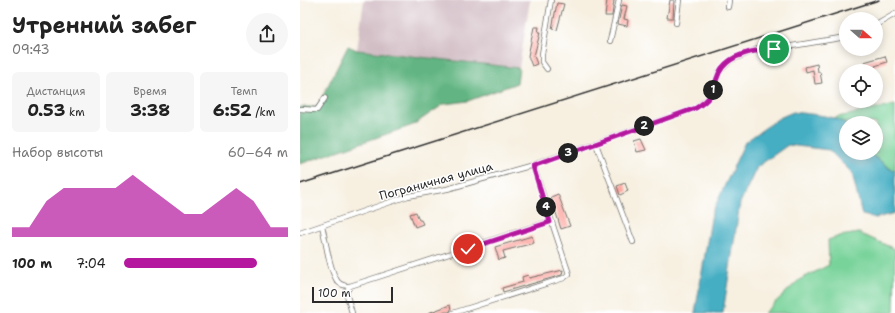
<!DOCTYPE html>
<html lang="ru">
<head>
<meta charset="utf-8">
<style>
	body { margin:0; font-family:"Shantell Sans",sans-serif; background:#f6f6f6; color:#222; height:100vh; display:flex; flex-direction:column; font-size:15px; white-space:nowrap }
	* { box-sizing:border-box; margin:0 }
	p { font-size:13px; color:#767676 }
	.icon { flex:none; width:22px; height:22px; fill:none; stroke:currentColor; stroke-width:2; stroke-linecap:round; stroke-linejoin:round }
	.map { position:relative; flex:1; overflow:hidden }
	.details { display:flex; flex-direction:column; background:#fff; width:300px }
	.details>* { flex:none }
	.needle { width:26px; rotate:111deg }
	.buttons { position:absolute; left:539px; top:12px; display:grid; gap:8px }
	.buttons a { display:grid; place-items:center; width:44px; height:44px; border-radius:50%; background:#fff; box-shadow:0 2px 10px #0003; font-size:20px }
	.scale { position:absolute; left:12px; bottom:10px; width:81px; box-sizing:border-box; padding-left:4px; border:2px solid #2b2b2b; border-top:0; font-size:11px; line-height:14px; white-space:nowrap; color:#2b2b2b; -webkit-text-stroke:3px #fff; paint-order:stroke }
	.pin { position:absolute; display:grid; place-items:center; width:34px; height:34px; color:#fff; margin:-17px; border:2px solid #fff; border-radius:50%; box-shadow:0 1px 4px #0007 }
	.km { position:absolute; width:20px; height:20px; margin:-10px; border-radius:50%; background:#222; color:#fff; font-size:11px; line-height:20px; text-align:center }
	.round { display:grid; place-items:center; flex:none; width:42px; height:42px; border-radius:21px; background:#f6f6f6 }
	.head { display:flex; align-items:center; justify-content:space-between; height:68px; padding:0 12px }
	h1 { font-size:22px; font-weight:700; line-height:30px }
	.metrics { display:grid; grid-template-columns:repeat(3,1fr); gap:6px; height:68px; padding:4px 12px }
	.metrics div { display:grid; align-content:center; border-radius:6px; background:#f6f6f6; text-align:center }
	.metrics b { font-size:17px; font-weight:700 }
	.metrics small { font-size:11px; font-weight:400 }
	.metrics p { font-size:11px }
	.chart { height:112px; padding:8px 12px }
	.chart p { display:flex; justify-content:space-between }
	.chart svg { width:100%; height:72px; margin-top:4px; fill:#b5179e; opacity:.7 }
	ul { padding:0 12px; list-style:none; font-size:13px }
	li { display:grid; grid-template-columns:64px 48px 1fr; align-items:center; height:30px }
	li i { height:10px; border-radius:5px; background:#b5179e }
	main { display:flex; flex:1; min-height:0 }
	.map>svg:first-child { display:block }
</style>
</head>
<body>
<main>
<section class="details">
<div class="head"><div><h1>Утренний забег</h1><p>09:43</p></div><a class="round"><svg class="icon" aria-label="share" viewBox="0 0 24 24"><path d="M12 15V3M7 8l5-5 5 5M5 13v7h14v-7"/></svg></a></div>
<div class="metrics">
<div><p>Дистанция</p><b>0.53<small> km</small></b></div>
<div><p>Время</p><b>3:38</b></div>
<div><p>Темп</p><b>6:52<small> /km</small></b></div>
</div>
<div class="chart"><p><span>Набор высоты</span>60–64 m</p>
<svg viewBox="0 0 160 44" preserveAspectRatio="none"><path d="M0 44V38L10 38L20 22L30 14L40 14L50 14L60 14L70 6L80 14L90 22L100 30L110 30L120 22L130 14L140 22L150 38L160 38V44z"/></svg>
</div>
<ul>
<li><b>100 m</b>7:04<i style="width:81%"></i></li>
</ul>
</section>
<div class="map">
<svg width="595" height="313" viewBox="0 0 595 313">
	<rect width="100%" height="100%" fill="#fff"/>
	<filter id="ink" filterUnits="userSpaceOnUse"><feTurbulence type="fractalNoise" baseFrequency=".025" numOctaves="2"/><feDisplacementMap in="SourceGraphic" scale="8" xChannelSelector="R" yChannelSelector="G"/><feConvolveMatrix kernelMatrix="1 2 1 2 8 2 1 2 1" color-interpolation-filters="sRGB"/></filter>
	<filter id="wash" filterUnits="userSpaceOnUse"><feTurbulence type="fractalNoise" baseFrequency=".012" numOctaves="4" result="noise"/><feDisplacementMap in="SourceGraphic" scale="16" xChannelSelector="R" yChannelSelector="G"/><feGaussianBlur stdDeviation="0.9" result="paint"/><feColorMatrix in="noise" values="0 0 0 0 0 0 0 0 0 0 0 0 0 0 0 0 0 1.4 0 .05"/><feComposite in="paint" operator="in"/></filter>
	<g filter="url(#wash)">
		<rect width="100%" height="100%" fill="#f7f0e1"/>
		<!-- industrial -->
		<polygon fill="#d2bdc5" points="64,0 230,0 219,68 57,50"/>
		<!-- green -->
		<g fill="#78d39a" stroke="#527f62">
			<polygon points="595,105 595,169 594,171 569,153 576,153 576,123 546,123 546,125 544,122 533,118"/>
			<polygon points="559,233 595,249 594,311 592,313 464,313 499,280 529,265 528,240 540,236"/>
		</g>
		<!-- forest -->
		<polygon fill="#62b582" stroke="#467056" points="48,46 57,50 219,68 217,83 168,101 144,104 113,125 0,164 0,107 17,107"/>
		<!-- water -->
		<path fill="#44aec3" stroke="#386c77" d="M493,112C506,114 538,115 546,125V153H569L593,171L595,169V213L576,218L562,215L552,173L529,150L488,145L457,167L440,203L423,313H395L412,213L445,142L479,118Z"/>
		<g id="blocks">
			<!-- building -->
			<g fill="#fda8a3">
				<polygon points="307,0 314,0 312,16 305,16"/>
				<polygon points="370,0 374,0 373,18 367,18"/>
				<polygon points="257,3 264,4 257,30 252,29"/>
				<polygon points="322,5 327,6 324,19 328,20 327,26 318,24"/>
				<polygon points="234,27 239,27 238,33 240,33 234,56 237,64 232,66 228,56"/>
				<polygon points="585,56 587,62 575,66 575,68 566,71 564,62"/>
				<polygon points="517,64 518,72 520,72 522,83 515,84 513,70 506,72 505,67"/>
				<polygon points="341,139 346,150 337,152 334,141"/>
				<polygon points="325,183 328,191 320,195 317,186"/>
				<polygon points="258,194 270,226 261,229 251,197"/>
				<polygon points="116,212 119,220 121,220 123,224 115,227 110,214"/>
				<polygon points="232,236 234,243 203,251 205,258 199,260 195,247"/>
				<polygon points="263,270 262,275 203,292 202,288 223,282 222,277 228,275 229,278"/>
				<polygon points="150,305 151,310 149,312 128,313"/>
			</g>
		</g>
	</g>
	<g filter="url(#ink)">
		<use href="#blocks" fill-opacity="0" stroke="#72706b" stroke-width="1"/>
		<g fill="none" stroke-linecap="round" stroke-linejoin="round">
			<!-- street casing -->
			<g stroke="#72706b" stroke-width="6">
				<g id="street">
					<polyline points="428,7 429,0"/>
					<polyline points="376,23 379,0"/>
					<polyline points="576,25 595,14"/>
					<polyline points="310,41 319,0"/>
					<polyline points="247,69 242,62 242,54 251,0"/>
					<polyline points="0,109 17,110 25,98"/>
					<polyline points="296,144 333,242"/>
					<path d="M22,226C26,240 29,271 38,282C42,286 46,286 50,286L251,221"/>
					<polyline points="0,233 108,196 147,189 233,165 396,108 412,95 419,72 431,60 458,49 474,49 546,37"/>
					<polyline points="50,286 46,292 52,313"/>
					<polyline points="153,313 264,278 269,274 233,165"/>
				</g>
			</g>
			<!-- street -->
			<use href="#street" stroke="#fff" stroke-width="4.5"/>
			<!-- rail -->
			<polyline stroke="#2b2b2b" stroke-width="1.5" points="0,184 579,0"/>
		</g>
	</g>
	<g fill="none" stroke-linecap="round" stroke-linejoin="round" filter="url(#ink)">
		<!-- route casing -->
		<g stroke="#fff" stroke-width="8">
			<path id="route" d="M168,249L250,222L233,166L396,108C415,96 411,92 419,73C428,54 455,50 474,49"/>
		</g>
		<!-- route -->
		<use href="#route" stroke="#b5179e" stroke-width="5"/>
	</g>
	<g text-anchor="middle" stroke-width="3" stroke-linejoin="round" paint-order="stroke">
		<!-- street labels -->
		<g font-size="12" fill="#2b2b2b" stroke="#fff">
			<text transform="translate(136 181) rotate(-15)" y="4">Пограничная улица</text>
		</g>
	</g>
</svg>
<div class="buttons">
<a><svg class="needle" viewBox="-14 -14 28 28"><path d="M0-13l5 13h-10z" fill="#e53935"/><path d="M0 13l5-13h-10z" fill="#767676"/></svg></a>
<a><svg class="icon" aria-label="locate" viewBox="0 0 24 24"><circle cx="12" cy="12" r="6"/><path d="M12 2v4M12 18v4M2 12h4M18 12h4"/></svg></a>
<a><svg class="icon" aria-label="layers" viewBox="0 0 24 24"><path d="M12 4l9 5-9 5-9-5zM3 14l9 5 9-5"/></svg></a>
</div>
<div class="scale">100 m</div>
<div class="pin" style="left:474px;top:49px;background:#1e9e55"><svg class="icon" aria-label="arrive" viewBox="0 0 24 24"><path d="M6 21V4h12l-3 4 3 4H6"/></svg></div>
<div class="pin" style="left:168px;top:249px;background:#d93025"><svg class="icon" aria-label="check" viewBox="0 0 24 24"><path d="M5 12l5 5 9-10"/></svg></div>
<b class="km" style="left:413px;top:90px">1</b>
<b class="km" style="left:344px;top:126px">2</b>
<b class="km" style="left:268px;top:153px">3</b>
<b class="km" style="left:246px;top:207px">4</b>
</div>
</main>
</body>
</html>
